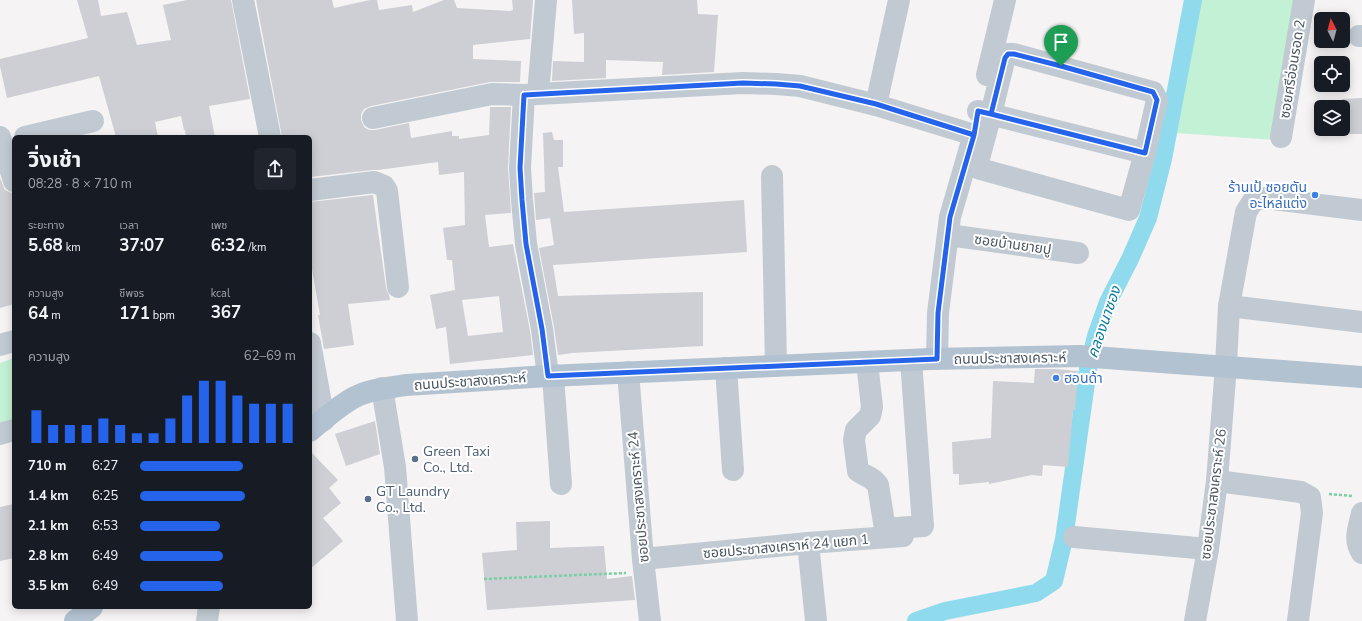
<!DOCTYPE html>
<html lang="th">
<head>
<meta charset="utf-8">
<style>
	body { margin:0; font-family:"Nunito Sans","Noto Sans Thai",sans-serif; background:#20242c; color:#f1f3f6; height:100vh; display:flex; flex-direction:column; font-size:15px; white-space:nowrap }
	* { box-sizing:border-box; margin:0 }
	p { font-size:13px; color:#9ea1a6 }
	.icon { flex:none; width:22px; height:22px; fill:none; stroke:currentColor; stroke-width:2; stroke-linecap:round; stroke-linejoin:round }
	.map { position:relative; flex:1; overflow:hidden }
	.drawer { position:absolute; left:12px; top:135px; width:300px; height:474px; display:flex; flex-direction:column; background:#171b24; border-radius:6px; box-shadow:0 2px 10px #0003 }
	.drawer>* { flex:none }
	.needle { width:26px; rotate:354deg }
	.fabs { position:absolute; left:1314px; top:12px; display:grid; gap:8px }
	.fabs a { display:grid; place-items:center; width:36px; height:36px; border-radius:6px; background:#171b24; box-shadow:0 2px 10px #0003; font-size:20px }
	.pin { position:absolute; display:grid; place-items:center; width:34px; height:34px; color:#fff; margin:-41px -17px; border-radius:50% 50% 50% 0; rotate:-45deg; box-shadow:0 0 4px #0007 }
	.pin .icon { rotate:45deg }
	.round { display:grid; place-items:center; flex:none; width:42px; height:42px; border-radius:6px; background:#20242c }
	.head { display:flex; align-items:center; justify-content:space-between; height:68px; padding:0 16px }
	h1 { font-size:22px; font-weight:700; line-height:30px }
	.metrics { display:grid; grid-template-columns:repeat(3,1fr); gap:6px; height:68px; padding:4px 16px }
	.metrics div { display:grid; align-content:center }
	.metrics b { font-size:17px; font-weight:700 }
	.metrics small { font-size:11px; font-weight:400 }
	.metrics p { font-size:11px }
	.chart { height:112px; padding:8px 16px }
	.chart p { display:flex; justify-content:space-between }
	.chart svg { width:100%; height:72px; margin-top:4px; stroke:#2563eb; stroke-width:6 }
	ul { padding:0 16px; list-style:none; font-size:13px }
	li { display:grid; grid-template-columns:64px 48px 1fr; align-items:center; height:30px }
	li i { height:10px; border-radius:5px; background:#2563eb }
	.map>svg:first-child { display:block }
</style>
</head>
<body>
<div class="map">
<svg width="1362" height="621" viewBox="0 0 1362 621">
	<rect width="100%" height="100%" fill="#f5f3f3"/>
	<!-- green -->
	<g fill="#c3f1d5">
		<polygon points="1197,0 1299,0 1276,140 1176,133"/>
		<polygon points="14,358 14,422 0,426 0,363"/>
	</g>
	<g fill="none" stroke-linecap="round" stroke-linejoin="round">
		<!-- canal -->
		<polyline stroke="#90daee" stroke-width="18" points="916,621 945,611 1036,593 1054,581 1064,539 1088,369 1096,336 1108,302 1130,259 1148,218 1163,159 1193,0"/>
	</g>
	<!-- building -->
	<g fill="#cdcfd5" fill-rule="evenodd">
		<polygon points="77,0 98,0 101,16 127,12 137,45 171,40 163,5 187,0 231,0 250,99 209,106 215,137 186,137 185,130 184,130 181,116 155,122 158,137 116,137 99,76 7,98 0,66 0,59 88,38"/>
		<path d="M256,0H332L334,8L370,0H377L379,10L412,5L413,12L444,0H454L457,8L510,11L513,10L512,0H533L530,39L473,45V59L521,61L520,82H490L371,106L364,109L361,114V120L364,127L369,130H375L409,123L411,138L452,131V136H459V139L489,135L490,107H511L508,167L511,213L485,215L489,247L513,244L530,331L533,355L450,364L446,327L436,329L430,295L455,290L452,260H447L443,228L465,225L464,172L439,175L438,162L378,170H372L310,177V137H282ZM499,296L503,332L468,336L462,300Z"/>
		<polygon points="572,0 697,0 698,14 718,15 714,72 662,75 663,62 606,60 606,78 552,81 553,61 584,62 584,33 574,34"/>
		<polygon points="1362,98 1362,134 1343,134 1342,99"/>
		<polygon points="552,132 554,140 563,140 563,167 558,167 564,212 744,200 747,252 553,265 558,296 703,292 703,346 572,353 558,355 554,327 539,248 554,245 550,218 536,220 534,193 545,192 543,133"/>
		<polygon points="0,178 5,190 12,193 14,200 14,304 0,308"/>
		<polygon points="372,195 373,195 386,288 389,295 390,300 348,304 354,345 324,349 318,315 320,315 310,258 310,202"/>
		<polygon points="1035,369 1055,369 1078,371 1075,410 1073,410 1068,467 1043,465 1042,476 1032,475 989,484 989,482 959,485 959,474 953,474 952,442 991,438 993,381 1034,383"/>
		<polygon points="375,421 380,454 346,466 335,434"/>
		<polygon points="310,451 338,480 329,488 341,503 323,518 343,541 310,569"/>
		<polygon points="14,504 14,558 0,561 0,507"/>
		<polygon points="550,521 550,548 604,546 607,579 632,576 635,600 487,610 482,553 517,550 516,522"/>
	</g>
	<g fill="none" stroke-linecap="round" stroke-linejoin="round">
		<!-- path -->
		<g stroke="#7ad0a6" stroke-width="2.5" stroke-dasharray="3 2" stroke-linecap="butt">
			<polyline points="1329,494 1352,496"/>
			<polyline points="484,579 626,573"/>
		</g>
		<!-- minor -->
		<g stroke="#c1cad2" stroke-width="22">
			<polyline points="243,0 270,137"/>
			<polyline points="546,0 538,94 524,95 520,168 522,200 526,244 542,329 548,376"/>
			<polyline points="1359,36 1362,36"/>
			<polygon points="1008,54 1014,54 1153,92 1157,100 1145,153 1129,210 980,169 978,162 991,114 1005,57"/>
			<polyline points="987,75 1005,0"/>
			<polyline points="538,94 743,83 776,84 800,86 876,105 974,135"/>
			<polyline points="876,105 899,0"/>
			<polyline points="978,111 1145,153"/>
			<polyline points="373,118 492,94 524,95"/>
			<polyline points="0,137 14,181"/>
			<polyline points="25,137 93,121"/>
			<polyline points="1281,137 1304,0"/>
			<polyline points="772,176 776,366"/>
			<polyline points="310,190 374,182 384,186 387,191 398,287"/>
			<polyline points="948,235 1078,253"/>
			<polyline points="1229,306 1362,322"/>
			<polyline points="310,343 324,420"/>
			<polyline points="0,345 14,341"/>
			<polyline points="937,359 938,313 950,217 972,141"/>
			<path d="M867,362L872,407L870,416L856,430L854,440L858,471C866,477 872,476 878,485L885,529L923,526L911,360"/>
			<polyline points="726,368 733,470"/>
			<polyline points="628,372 643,559 650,621"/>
			<polyline points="553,376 561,484"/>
			<polyline points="382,388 395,467 407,621"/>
			<polyline points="0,434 14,430"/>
			<polyline points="1217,481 1301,492 1310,497 1312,513 1298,621"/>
			<path d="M1362,513C1359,527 1353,540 1362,553"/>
			<polyline points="1074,537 1208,549"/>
			<polyline points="808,543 816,621"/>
			<polyline points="643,559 808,543 903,536"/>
			<polyline points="207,621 209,607"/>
			<polyline points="1195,621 1208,549 1217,481 1226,366 1229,306 1246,212 1253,201 1264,198 1362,210"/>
		</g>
		<!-- major -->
		<g stroke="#b3c2d1" stroke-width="22">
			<path d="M310,431C324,419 338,406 355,397C370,389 389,388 406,385L548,376L931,359L1080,356L1362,377"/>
			<polyline points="75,621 92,607"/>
		</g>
	</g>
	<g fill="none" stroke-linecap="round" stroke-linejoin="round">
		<!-- route casing -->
		<g stroke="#fff" stroke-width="8">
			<polyline id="route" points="1061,66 1014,54 1008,54 1005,58 991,114 978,111 974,135 950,217 938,313 937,359 548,376 542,329 526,244 522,200 520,168 524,95 743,83 776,84 800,86 876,104 974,135 978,111 991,114 1145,153 1157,100 1153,92 1061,66"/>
		</g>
		<!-- route -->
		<use href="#route" stroke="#2563eb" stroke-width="5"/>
	</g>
	<!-- markers -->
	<g fill="#3f7fe0" stroke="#fff" stroke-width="1.5">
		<circle cx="1315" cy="195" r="4"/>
		<circle cx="1056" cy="378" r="4"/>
	</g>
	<g fill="#5c6f8a" stroke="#fff" stroke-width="1.5">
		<circle cx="415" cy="459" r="4"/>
		<circle cx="368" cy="499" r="4"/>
	</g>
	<g text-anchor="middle" stroke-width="4" stroke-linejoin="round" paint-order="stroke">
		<!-- street labels -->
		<g font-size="14" fill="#4a5661" stroke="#fff">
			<text transform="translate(1292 69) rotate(-81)" y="5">ซอยศรีอ่อนรอด 2</text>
			<text transform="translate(1013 244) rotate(8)" y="5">ซอยบ้านยายปู</text>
			<text transform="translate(1010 358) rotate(-1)" y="5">ถนนประชาสงเคราะห์</text>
			<text transform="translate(470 381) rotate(-4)" y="5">ถนนประชาสงเคราะห์</text>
			<text transform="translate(1213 494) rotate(-83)" y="5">ซอยประชาสงเคราะห์ 26</text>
			<text transform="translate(638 497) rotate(-95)" y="5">ซอยประชาสงเคราะห์ 24</text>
			<text transform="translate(786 546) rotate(-5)" y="5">ซอยประชาสงเคราห์ 24 แยก 1</text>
		</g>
		<!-- shop labels -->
		<g font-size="14" fill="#366cbe" stroke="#fff" text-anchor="end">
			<text x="1307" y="192">ร้านเป้ ซอยตัน<tspan x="1307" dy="16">อะไหล่แต่ง</tspan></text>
			<text x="1064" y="383" text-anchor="start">ฮอนด้า</text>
		</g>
		<!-- service labels -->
		<g font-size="14" fill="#4e5e75" stroke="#fff" text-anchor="start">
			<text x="423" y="456">Green Taxi<tspan x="423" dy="16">Co., Ltd.</tspan></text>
			<text x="376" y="496">GT Laundry<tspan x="376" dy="16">Co., Ltd.</tspan></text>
		</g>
		<!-- water labels -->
		<g font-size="15" font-style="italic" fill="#0c7c9b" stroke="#fff">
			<text transform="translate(1104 322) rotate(-71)" y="5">คลองนาซอง</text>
		</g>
	</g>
</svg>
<div class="fabs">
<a><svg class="needle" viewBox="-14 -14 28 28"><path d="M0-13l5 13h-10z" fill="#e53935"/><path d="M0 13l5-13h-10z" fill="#9ea1a6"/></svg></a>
<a><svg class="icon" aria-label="locate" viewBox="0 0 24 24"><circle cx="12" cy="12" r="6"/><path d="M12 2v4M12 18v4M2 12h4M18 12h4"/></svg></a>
<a><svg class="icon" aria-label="layers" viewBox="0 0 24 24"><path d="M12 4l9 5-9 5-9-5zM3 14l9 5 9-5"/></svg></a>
</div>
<div class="pin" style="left:1061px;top:66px;background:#1e9e55"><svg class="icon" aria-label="arrive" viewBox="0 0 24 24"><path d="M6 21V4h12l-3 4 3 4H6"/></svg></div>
<section class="drawer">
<div class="head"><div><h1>วิ่งเช้า</h1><p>08:28 · 8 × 710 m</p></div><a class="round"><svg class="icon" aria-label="share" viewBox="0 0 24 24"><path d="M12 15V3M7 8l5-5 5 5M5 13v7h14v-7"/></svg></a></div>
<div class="metrics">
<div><p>ระยะทาง</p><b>5.68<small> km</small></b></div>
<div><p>เวลา</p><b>37:07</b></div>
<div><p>เพซ</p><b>6:32<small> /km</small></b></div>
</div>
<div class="metrics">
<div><p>ความสูง</p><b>64<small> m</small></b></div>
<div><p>ชีพจร</p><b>171<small> bpm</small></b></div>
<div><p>kcal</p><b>367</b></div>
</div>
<div class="chart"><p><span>ความสูง</span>62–69 m</p>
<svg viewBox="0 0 160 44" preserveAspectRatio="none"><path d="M5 44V24M15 44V33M25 44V33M35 44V33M45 44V29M55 44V33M65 44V38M75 44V38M85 44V29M95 44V15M105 44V6M115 44V6M125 44V15M135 44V20M145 44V20M155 44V20"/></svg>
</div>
<ul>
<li><b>710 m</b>6:27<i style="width:66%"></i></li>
<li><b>1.4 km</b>6:25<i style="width:67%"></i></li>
<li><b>2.1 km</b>6:53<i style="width:51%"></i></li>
<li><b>2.8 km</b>6:49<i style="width:53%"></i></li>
<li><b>3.5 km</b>6:49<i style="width:53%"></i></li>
</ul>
</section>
</div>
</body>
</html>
